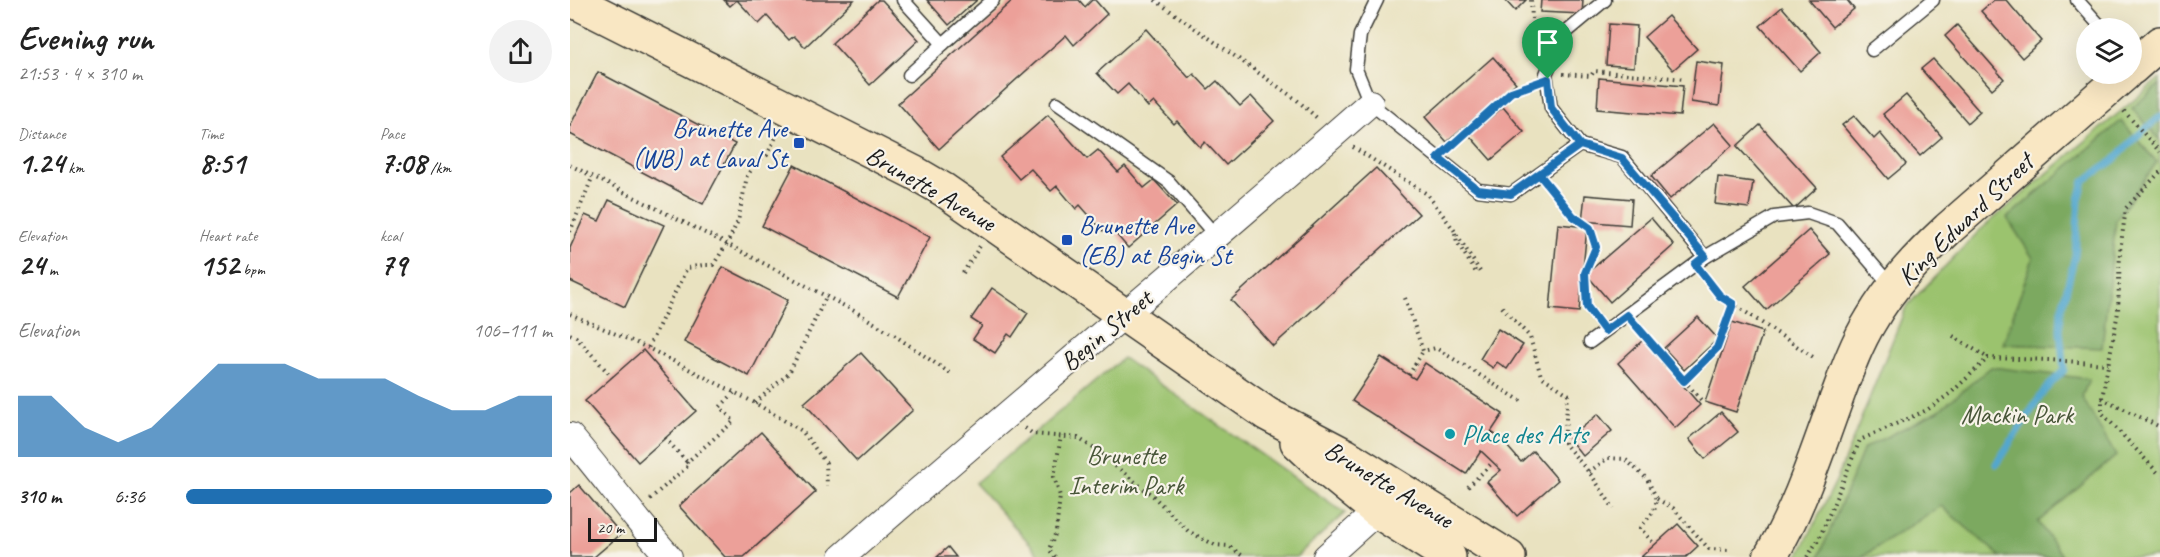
<!DOCTYPE html>
<html lang="en">
<head>
<meta charset="utf-8">
<style>
	body { margin:0; font-family:Caveat,sans-serif; background:#f2f2f2; color:#222; height:100vh; display:flex; flex-direction:column; font-size:22px; white-space:nowrap }
	* { box-sizing:border-box; margin:0 }
	p { font-size:20px; color:#767676 }
	.icon { flex:none; width:33px; height:33px; fill:none; stroke:currentColor; stroke-width:2; stroke-linecap:round; stroke-linejoin:round }
	.map { position:relative; flex:1; overflow:hidden }
	.panel { display:flex; flex-direction:column; background:#fff; width:570px }
	.panel>* { flex:none }
	.controls { position:absolute; left:1506px; top:18px; display:grid; gap:12px }
	.controls a { display:grid; place-items:center; width:66px; height:66px; border-radius:50%; background:#fff; box-shadow:0 6px 24px #0002; font-size:30px }
	.scale { position:absolute; left:18px; bottom:15px; width:69px; box-sizing:border-box; padding-left:6px; border:3px solid #1c1c1c; border-top:0; font-size:16px; line-height:21px; white-space:nowrap; color:#1c1c1c; -webkit-text-stroke:4px #f7f3e8; paint-order:stroke }
	.pin { position:absolute; display:grid; place-items:center; width:51px; height:51px; color:#fff; margin:-62px -26px; border-radius:50% 50% 50% 0; rotate:-45deg; box-shadow:0 0 6px #0007 }
	.pin .icon { rotate:45deg }
	.round { display:grid; place-items:center; flex:none; width:63px; height:63px; border-radius:32px; background:#f2f2f2 }
	.overview { display:flex; align-items:center; justify-content:space-between; height:102px; padding:0 18px }
	h1 { font-size:33px; font-weight:800; line-height:45px }
	.metrics { display:grid; grid-template-columns:repeat(3,1fr); gap:9px; height:102px; padding:6px 18px }
	.metrics div { display:grid; align-content:center }
	.metrics b { font-size:30px; font-weight:800 }
	.metrics small { font-size:16px; font-weight:400 }
	.metrics p { font-size:16px }
	.chart { height:168px; padding:12px 18px }
	.chart p { display:flex; justify-content:space-between }
	.chart svg { width:100%; height:108px; margin-top:6px; fill:#1f6fb2; opacity:.7 }
	ul { padding:0 18px; list-style:none; font-size:20px }
	li { display:grid; grid-template-columns:96px 72px 1fr; align-items:center; height:45px }
	li i { height:15px; border-radius:8px; background:#1f6fb2 }
	main { display:flex; flex:1; min-height:0 }
	.map>svg:first-child { display:block }
</style>
</head>
<body>
<main>
<section class="panel">
<div class="overview"><div><h1>Evening run</h1><p>21:53 · 4 × 310 m</p></div><a class="round"><svg class="icon" aria-label="share" viewBox="0 0 24 24"><path d="M12 15V3M7 8l5-5 5 5M5 13v7h14v-7"/></svg></a></div>
<div class="metrics">
<div><p>Distance</p><b>1.24<small> km</small></b></div>
<div><p>Time</p><b>8:51</b></div>
<div><p>Pace</p><b>7:08<small> /km</small></b></div>
</div>
<div class="metrics">
<div><p>Elevation</p><b>24<small> m</small></b></div>
<div><p>Heart rate</p><b>152<small> bpm</small></b></div>
<div><p>kcal</p><b>79</b></div>
</div>
<div class="chart"><p><span>Elevation</span>106–111 m</p>
<svg viewBox="0 0 160 44" preserveAspectRatio="none"><path d="M0 44V19L10 19L20 32L30 38L40 32L50 19L60 6L70 6L80 6L90 12L100 12L110 12L120 19L130 25L140 25L150 19L160 19V44z"/></svg>
</div>
<ul>
<li><b>310 m</b>6:36<i style="width:100%"></i></li>
</ul>
</section>
<div class="map">
<svg width="1590" height="557" viewBox="0 0 1590 557">
	<rect width="100%" height="100%" fill="#f7f3e8"/>
	<filter id="ink" filterUnits="userSpaceOnUse"><feTurbulence type="fractalNoise" baseFrequency=".0167" numOctaves="2"/><feDisplacementMap in="SourceGraphic" scale="12" xChannelSelector="R" yChannelSelector="G"/><feConvolveMatrix kernelMatrix="1 2 1 2 8 2 1 2 1" color-interpolation-filters="sRGB"/></filter>
	<filter id="wash" filterUnits="userSpaceOnUse"><feTurbulence type="fractalNoise" baseFrequency=".008" numOctaves="4" result="noise"/><feDisplacementMap in="SourceGraphic" scale="24" xChannelSelector="R" yChannelSelector="G"/><feGaussianBlur stdDeviation="1.35" result="paint"/><feColorMatrix in="noise" values="0 0 0 0 0 0 0 0 0 0 0 0 0 0 0 0 0 1.4 0 .05"/><feComposite in="paint" operator="in"/></filter>
	<g filter="url(#wash)">
		<rect width="100%" height="100%" fill="#e9e2c0"/>
		<!-- green -->
		<g fill="#9bc36e" stroke="#5c7045" stroke-width="1.5">
			<polygon points="1590,78 1590,557 1228,557 1266,481 1336,307 1409,231"/>
			<polygon points="553,358 775,513 726,557 472,557 405,483"/>
		</g>
		<!-- forest -->
		<g fill="#7ca961" stroke="#4c623e" stroke-width="1.5">
			<polygon points="1590,84 1590,140 1562,108"/>
			<polygon points="1551,121 1587,162 1546,220 1532,348 1433,344 1463,258 1437,218"/>
			<polygon points="1421,367 1519,379 1512,397 1546,456 1468,522 1493,557 1431,557 1371,506 1292,557 1249,557 1294,448 1368,411"/>
		</g>
		<g fill="none" stroke-linecap="round" stroke-linejoin="round">
			<!-- stream -->
			<polyline stroke="#52a7ce" stroke-width="7" points="1426,464 1474,391 1494,370 1490,331 1491,312 1505,255 1509,200 1514,181 1544,160 1567,136 1590,117"/>
		</g>
		<g id="blocks">
			<!-- building -->
			<g fill="#eca099">
				<polygon points="154,0 284,0 235,47 224,36 219,40 197,16 189,24 167,0 160,6"/>
				<polygon points="308,0 312,0 349,40 300,85 262,43"/>
				<polygon points="357,0 407,0 379,25"/>
				<polygon points="443,0 509,0 515,7 522,0 525,0 537,14 504,45 496,35 369,149 328,103"/>
				<polygon points="935,0 956,0 945,11"/>
				<polygon points="971,0 1013,0 1012,14 970,12"/>
				<polygon points="1239,0 1277,0 1284,9 1262,27"/>
				<polygon points="1424,0 1436,0 1471,41 1452,58 1411,11"/>
				<polygon points="1212,7 1251,52 1230,71 1190,26"/>
				<polygon points="1098,16 1127,49 1103,70 1074,37"/>
				<polygon points="1039,24 1067,26 1064,67 1036,65"/>
				<polygon points="1387,25 1434,79 1422,89 1375,36"/>
				<polygon points="576,29 619,78 624,74 638,89 647,81 670,106 681,96 704,121 656,165 635,142 630,147 607,121 604,124 584,102 578,107 558,84 547,94 527,73"/>
				<polygon points="923,57 946,83 877,142 855,117"/>
				<polygon points="1363,59 1410,112 1398,123 1351,69"/>
				<polygon points="1126,61 1154,65 1149,106 1121,102"/>
				<polygon points="28,72 165,144 133,204 0,134 0,126"/>
				<polygon points="1029,78 1113,86 1110,116 1027,109"/>
				<polygon points="1336,95 1372,137 1350,156 1313,114"/>
				<polygon points="933,107 954,132 921,160 899,135"/>
				<polygon points="478,115 517,159 528,150 548,172 555,166 574,188 584,180 607,205 558,248 539,226 533,231 510,205 506,209 487,186 481,191 461,169 449,179 430,157"/>
				<polygon points="1284,116 1304,139 1310,133 1336,164 1318,179 1272,125"/>
				<polygon points="1144,123 1163,145 1100,199 1081,176"/>
				<polygon points="1190,125 1247,188 1224,209 1167,146"/>
				<polygon points="224,165 360,237 328,297 192,226"/>
				<polygon points="806,168 849,214 703,346 661,300"/>
				<polygon points="1148,177 1183,182 1179,208 1145,204"/>
				<polygon points="1015,195 1062,199 1060,225 1012,221"/>
				<polygon points="39,200 94,225 55,307 0,281 0,248 15,215 29,221"/>
				<polygon points="1081,218 1104,245 1040,302 1016,274"/>
				<polygon points="988,224 1017,227 1009,312 980,309"/>
				<polygon points="1239,230 1260,254 1196,310 1175,286"/>
				<polygon points="153,267 218,300 179,376 114,342"/>
				<polygon points="422,288 458,313 442,337 438,334 425,353 403,339 412,326 401,319"/>
				<polygon points="1128,317 1148,339 1114,370 1094,348"/>
				<polygon points="1162,322 1193,332 1166,412 1135,402"/>
				<polygon points="928,329 953,345 937,369 927,362 923,368 910,359"/>
				<polygon points="1073,340 1130,405 1105,428 1048,363"/>
				<polygon points="73,350 126,411 68,462 15,401"/>
				<polygon points="291,353 343,410 287,461 234,403"/>
				<polygon points="811,357 845,379 855,363 933,414 921,432 929,437 951,462 963,451 988,480 947,516 917,482 931,470 911,451 896,474 782,401"/>
				<polygon points="1151,412 1168,432 1135,459 1119,439"/>
				<polygon points="1028,414 1042,431 1013,456 999,439"/>
				<polygon points="191,432 246,492 174,557 155,557 109,506"/>
				<polygon points="9,485 51,534 24,557 0,557 0,493"/>
				<polygon points="1108,524 1128,546 1116,557 1071,557"/>
				<polygon points="378,547 386,557 367,557"/>
			</g>
		</g>
	</g>
	<g filter="url(#ink)">
		<use href="#blocks" fill-opacity="0" stroke="#3b3a35" stroke-width="1.5"/>
		<g fill="none" stroke-linecap="round" stroke-linejoin="round">
			<!-- lane casing -->
			<g stroke="#3b3a35" stroke-width="15">
				<g id="lane">
					<polyline points="333,0 373,44 423,0"/>
					<polyline points="807,0 790,35 786,69 800,103 908,190 941,194 1010,145 1052,157 1135,257"/>
					<polyline points="1507,0 1532,28"/>
					<polyline points="1302,50 1363,0"/>
					<polyline points="339,75 373,44"/>
					<polyline points="487,103 599,182 646,236"/>
					<polyline points="1010,145 981,108 976,74 993,35 1035,0"/>
					<polyline points="1020,342 1135,257 1204,217 1238,213 1267,223 1322,287"/>
				</g>
			</g>
			<!-- street casing -->
			<g stroke="#3b3a35" stroke-width="28">
				<g id="street">
					<path d="M0,436C34,476 64,518 99,557"/>
					<path d="M272,557C447,404 626,256 800,103"/>
					<polyline points="756,557 807,511"/>
				</g>
			</g>
			<!-- secondary casing -->
			<g stroke="#3b3a35" stroke-width="36">
				<g id="secondary">
					<polyline points="2,0 345,173 374,190 697,414 775,455 939,557"/>
					<polyline points="1562,68 1590,43"/>
					<polyline points="727,442 758,471 807,511 879,557"/>
					<path d="M1200,557C1229,509 1247,452 1266,400C1276,373 1286,344 1301,320C1321,285 1349,256 1378,229L1555,74"/>
				</g>
			</g>
			<!-- path -->
			<g stroke="#3b3a35" stroke-width="4" stroke-dasharray="1.5 4.5" stroke-linecap="butt">
				<polyline points="585,0 727,100 747,118"/>
				<polyline points="961,0 962,19"/>
				<polyline points="993,74 1021,76 1024,71 1115,79"/>
				<polyline points="1554,111 1590,152"/>
				<polyline points="208,133 197,155 187,161 177,176 168,221 157,244 143,265 133,265 117,268 78,348 185,403 232,431 256,463 257,486"/>
				<polyline points="783,147 857,194 884,230 911,273"/>
				<polyline points="880,147 941,92 961,85"/>
				<polyline points="0,165 157,244 286,312 324,335 381,374"/>
				<polyline points="1590,172 1556,208 1550,251 1548,312 1532,398 1532,413 1590,475"/>
				<polyline points="979,187 1003,216 1020,228 1026,247 1015,273 1017,307 1026,318"/>
				<polyline points="0,232 22,178"/>
				<polyline points="885,233 887,242 907,274"/>
				<polyline points="393,273 410,246"/>
				<polyline points="1136,278 1150,295 1243,357"/>
				<polyline points="835,298 853,351 866,348 951,401"/>
				<polyline points="932,307 960,337 971,376 998,394 994,443 1022,476 1044,509"/>
				<polyline points="0,314 78,348"/>
				<polyline points="1067,326 1132,401"/>
				<polyline points="0,334 6,337 42,377"/>
				<polyline points="1383,336 1418,358"/>
				<polyline points="839,375 853,351"/>
				<polyline points="1114,381 1147,348 1163,304"/>
				<polyline points="1532,398 1590,427"/>
				<polyline points="185,403 219,373 256,297"/>
				<polyline points="455,428 463,434 508,438 535,456 545,466 583,496 618,531 645,545 659,546 674,557"/>
				<polyline points="95,438 117,462"/>
				<polyline points="1019,472 1038,458 1055,459 1077,479 1087,499 1084,511 1070,528 1085,545"/>
				<polyline points="898,487 923,462"/>
				<polyline points="80,499 119,465 117,462 164,421 150,407 164,393"/>
				<polyline points="1087,499 1103,508 1139,549 1160,550"/>
				<polyline points="485,557 479,549 486,532 490,496 484,477 491,436"/>
				<polyline points="1237,557 1249,539 1290,440 1357,410 1382,392 1418,358 1479,360 1538,364"/>
			</g>
			<!-- lane -->
			<use href="#lane" stroke="#fff" stroke-width="12"/>
			<!-- street -->
			<use href="#street" stroke="#fff" stroke-width="26"/>
			<!-- secondary -->
			<use href="#secondary" stroke="#f9e7c3" stroke-width="33"/>
		</g>
	</g>
	<g fill="none" stroke-linecap="round" stroke-linejoin="round" filter="url(#ink)">
		<!-- route casing -->
		<g stroke="#fff" stroke-width="12">
			<polyline id="route" points="978,79 941,92 868,158 908,190 941,194 1010,145 1052,158 1135,256 1125,264 1150,296 1163,304 1147,348 1114,381 1057,315 1035,331 1017,307 1015,273 1026,247 1020,228 1003,216 969,174 1010,145 981,108 978,79"/>
		</g>
		<!-- route -->
		<use href="#route" stroke="#1f6fb2" stroke-width="8"/>
	</g>
	<!-- markers -->
	<g fill="#1a4fb4" stroke="#f7f3e8" stroke-width="2">
		<rect x="223" y="137" width="12" height="12" rx="3"/>
		<rect x="491" y="234" width="12" height="12" rx="3"/>
	</g>
	<circle fill="#0f9aa8" stroke="#f7f3e8" stroke-width="2" cx="880" cy="434" r="6"/>
	<g text-anchor="middle" stroke-width="4.5" stroke-linejoin="round" paint-order="stroke">
		<!-- transit labels -->
		<g font-size="26" fill="#164399" stroke="#f7f3e8" text-anchor="end">
			<text x="217" y="137">Brunette Ave<tspan x="217" dy="30">(WB) at Laval St</tspan></text>
			<text x="509" y="234" text-anchor="start">Brunette Ave<tspan x="509" dy="30">(EB) at Begin St</tspan></text>
		</g>
		<!-- street labels -->
		<g font-size="26" fill="#1c1c1c" stroke="#f7f3e8">
			<text transform="translate(361 188) rotate(30)" y="9">Brunette Avenue</text>
			<text transform="translate(1395 219) rotate(-44)" y="9">King Edward Street</text>
			<text transform="translate(536 330) rotate(-40)" y="9">Begin Street</text>
			<text transform="translate(819 484) rotate(31)" y="9">Brunette Avenue</text>
		</g>
		<!-- park labels -->
		<g font-size="26" fill="#485639" stroke="#f7f3e8">
			<text x="1447" y="423">Mackin Park</text>
			<text x="556" y="464">Brunette<tspan x="556" dy="30">Interim Park</tspan></text>
		</g>
		<!-- culture labels -->
		<g font-size="26" fill="#0d838f" stroke="#f7f3e8" text-anchor="start">
			<text x="892" y="443">Place des Arts</text>
		</g>
	</g>
</svg>
<div class="controls">
<a><svg class="icon" aria-label="layers" viewBox="0 0 24 24"><path d="M12 4l9 5-9 5-9-5zM3 14l9 5 9-5"/></svg></a>
</div>
<div class="scale">20 m</div>
<div class="pin" style="left:978px;top:79px;background:#1e9e55"><svg class="icon" aria-label="arrive" viewBox="0 0 24 24"><path d="M6 21V4h12l-3 4 3 4H6"/></svg></div>
</div>
</main>
</body>
</html>
